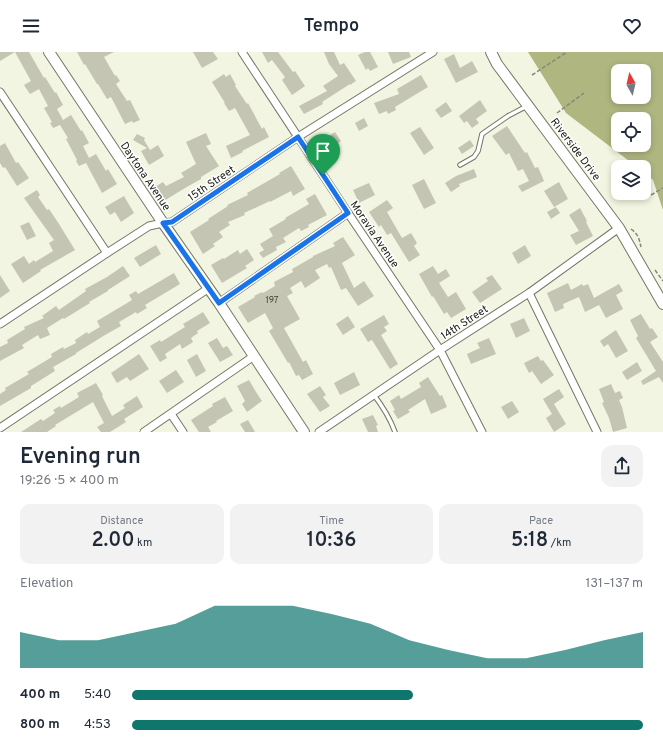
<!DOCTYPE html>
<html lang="en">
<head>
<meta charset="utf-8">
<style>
	body { margin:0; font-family:Overpass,sans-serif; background:#f2f2f3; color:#1f2937; height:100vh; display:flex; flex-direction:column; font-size:15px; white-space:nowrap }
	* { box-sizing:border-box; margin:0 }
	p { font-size:13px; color:#747a83 }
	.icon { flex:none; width:22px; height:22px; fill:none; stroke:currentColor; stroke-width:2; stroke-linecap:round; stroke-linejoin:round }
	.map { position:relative; height:380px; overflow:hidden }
	.drawer { display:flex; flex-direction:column; background:#fff; flex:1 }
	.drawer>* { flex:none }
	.needle { width:26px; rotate:352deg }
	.buttons { position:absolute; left:611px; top:12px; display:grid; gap:8px }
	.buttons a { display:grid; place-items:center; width:40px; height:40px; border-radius:8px; background:#fff; box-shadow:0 2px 6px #0003; font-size:20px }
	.pin { position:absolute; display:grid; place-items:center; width:34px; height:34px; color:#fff; margin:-41px -17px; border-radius:50% 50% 50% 0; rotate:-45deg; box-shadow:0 0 4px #0007 }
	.pin .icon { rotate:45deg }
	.round { display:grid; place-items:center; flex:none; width:42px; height:42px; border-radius:12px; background:#f2f2f3 }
	.headline { display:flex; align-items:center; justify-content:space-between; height:68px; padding:0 20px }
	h1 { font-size:22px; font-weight:600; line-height:30px }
	.stats { display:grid; grid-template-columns:repeat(3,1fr); gap:6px; height:68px; padding:4px 20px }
	.stats div { display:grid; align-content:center; border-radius:10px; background:#f2f2f3; text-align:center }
	.stats b { font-size:20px; font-weight:600 }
	.stats small { font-size:11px; font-weight:400 }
	.stats p { font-size:11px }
	.chart { height:112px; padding:8px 20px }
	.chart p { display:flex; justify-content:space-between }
	.chart svg { width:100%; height:72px; margin-top:4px; fill:#0f766e; opacity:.7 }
	ul { padding:0 20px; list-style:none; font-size:13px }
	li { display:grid; grid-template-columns:64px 48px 1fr; align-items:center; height:30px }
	li i { height:10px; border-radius:5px; background:#0f766e }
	header { display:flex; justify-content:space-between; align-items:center; height:52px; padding:0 20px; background:#fff; font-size:18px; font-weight:600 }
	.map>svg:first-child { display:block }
</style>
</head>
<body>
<header><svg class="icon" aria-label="menu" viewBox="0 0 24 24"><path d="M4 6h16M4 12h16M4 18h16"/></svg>Tempo<svg class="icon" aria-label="heart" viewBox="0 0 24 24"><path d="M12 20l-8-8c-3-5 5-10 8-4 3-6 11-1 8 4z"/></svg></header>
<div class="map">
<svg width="663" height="380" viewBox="0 0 663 380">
	<rect width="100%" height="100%" fill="#f2f5e1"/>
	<!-- water -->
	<path fill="#b0b680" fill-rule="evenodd" d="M528,0H663V158L653,128L644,120V115H637L566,61ZM618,19H644V45H618ZM618,67H644V93H618Z"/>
	<!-- building -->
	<g fill="#c4c6b3">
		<polygon points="0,0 29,0 44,26 45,25 55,41 56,40 63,53 57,57 63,68 71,63 81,79 82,78 89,91 83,94 89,106 96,102 106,119 108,117 117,132 102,141 86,111 79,114 76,109 77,108 66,87 68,86 60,73 53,76 50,71 52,70 44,56 48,54 39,37 30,42 24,33 31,29 15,0 0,9"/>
		<polygon points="77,0 114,0 104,5 115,24 116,23 120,29 116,32 127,49 130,48 140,68 133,71 132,69 125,72 111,45 107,47 98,32 97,32 85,12 84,13"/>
		<polygon points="193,0 213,0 218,7 202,16"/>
		<polygon points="262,0 278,0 293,20 295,19 305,34 292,43 282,28 285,25 272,8 268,11"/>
		<polygon points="324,0 334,0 340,13 344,11 356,29 350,33 350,32 322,50 323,52 304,62 299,54 327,39 323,34 338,24 329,12"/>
		<polygon points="365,0 370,0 378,15 370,19 368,16 366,18 358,3"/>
		<polygon points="388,0 409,0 411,5 393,12"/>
		<polygon points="454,2 460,16 472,9 478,20 456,31 444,7"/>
		<polygon points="224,22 226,25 230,22 236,33 235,34 247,52 248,51 262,77 264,75 269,85 242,99 243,100 231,106 226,94 250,83 235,56 229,59 224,51 225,51 212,30"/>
		<polygon points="421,23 428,35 395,55 396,58 388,62 387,59 379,62 374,51 399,42 397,37"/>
		<polygon points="480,48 487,59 476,67 479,71 472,76 467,69 464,71 459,64"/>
		<polygon points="446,50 452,59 441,66 435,58"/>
		<polygon points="364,66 368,74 359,79 355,71"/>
		<polygon points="507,74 525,101 527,100 535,116 538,115 544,129 522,140 518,134 529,129 523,117 518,119 509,101 506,103 492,84"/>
		<polygon points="420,75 434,96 424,103 410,81"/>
		<polygon points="335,80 341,89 332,96 326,86"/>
		<polygon points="206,81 211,92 206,94 219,114 201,125 201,127 185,136 164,149 155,135 163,130 166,134 184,125 181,121 196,112 186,90"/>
		<polygon points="137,82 145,86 144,88 150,98 158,93 164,104 149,113 141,99 147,96 133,88"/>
		<polygon points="470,88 474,94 462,102 458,96"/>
		<polygon points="5,91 16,111 18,110 29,126 17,134 5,115 3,116 0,111 0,94"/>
		<polygon points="291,114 305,137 293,144 291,139 270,150 270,149 244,161 245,163 228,170 230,173 219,180 223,185 213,192 215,194 203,202 190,180 209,168 208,167 228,154 227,153 248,143 247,141 280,122 279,121"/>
		<polygon points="474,117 477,125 459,132 460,134 451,140 445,131 456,124"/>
		<polygon points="424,127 436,151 424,157 412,133"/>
		<polygon points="559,130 568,147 554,155 544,139"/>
		<polygon points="369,131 375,143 359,151 353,138"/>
		<polygon points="37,138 40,143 38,145 47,158 49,157 59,172 75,198 40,218 41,219 23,231 11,212 24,204 29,212 34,208 35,210 53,199 49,191 54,188 24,146"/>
		<polygon points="315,142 327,163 308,173 309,175 301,179 299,176 283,186 286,190 276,195 277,198 263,206 259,201 264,198 260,192 273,184 269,177 286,167 285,166 309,152 306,147"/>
		<polygon points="124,144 134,161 121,170 115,160 110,163 105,155"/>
		<polygon points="387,148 393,156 387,160 402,186 411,181 417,191 414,194 420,203 409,210 391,181 387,183 381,173 379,175 369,160"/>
		<polygon points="556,155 560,161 551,167 547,160"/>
		<polygon points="580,156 587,169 586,170 593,184 576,193 570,183 579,179 569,163"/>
		<polygon points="29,170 36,184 27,188 20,174"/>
		<polygon points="343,185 355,203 342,211 354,236 364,229 374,244 358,254 346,236 341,238 331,215 329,216 327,212 315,218 320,226 305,236 301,229 290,236 293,241 287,244 300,267 284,276 303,310 306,308 313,322 302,328 299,323 296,324 289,310 288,311 269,279 273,276 265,261 248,271 238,255 255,245 254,244 262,240 263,241 275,234 274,230 293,220 292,217 313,205 313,204 335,194 333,191"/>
		<polygon points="156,193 161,202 140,215 134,206"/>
		<polygon points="525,193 531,204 518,212 512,201"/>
		<polygon points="247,197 254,208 245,214 247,216 222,231 211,213 223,206 224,207 238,198 240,202"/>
		<polygon points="123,214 130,224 108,238 108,239 89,250 90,251 64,267 63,266 47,276 50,283 40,287 38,283 22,293 24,296 0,309 0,295 8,291 7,288 25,277 24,275 44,266 42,264 56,254 59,258 86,239 85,237 107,225"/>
		<polygon points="433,214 438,222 446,217 450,224 439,231 448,245 456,240 466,257 451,266 447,260 444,262 433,244 432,245 419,222"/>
		<polygon points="174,221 180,232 145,253 147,256 137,262 136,260 119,270 121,274 105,283 76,301 76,302 53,315 55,319 31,334 31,336 0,354 0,342 6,338 5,336 29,322 27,320 52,305 51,302 63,295 64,297 76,291 75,288 87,280 88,282 100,275 97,269 132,248 129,243 136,239 138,242"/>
		<polygon points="0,223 10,239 0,246"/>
		<polygon points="492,223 502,237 480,251 472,240 488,229 486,226"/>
		<polygon points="568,231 571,238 582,232 583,234 588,232 594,246 619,232 623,239 616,243 623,257 606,266 599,253 585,260 579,245 563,252 564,256 555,260 547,241"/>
		<polygon points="203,260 210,271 197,279 198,281 191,286 193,290 182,297 180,292 165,302 167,306 160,310 150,294 160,288 161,290 185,275 183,272"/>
		<polygon points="641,262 650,277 652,276 658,285 650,290 663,310 663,331 659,325 643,333 641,329 656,319 636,286 638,284 630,268"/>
		<polygon points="384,263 389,272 384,275 387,279 381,283 398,312 390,317 372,288 368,290 360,277"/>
		<polygon points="348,264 355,275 343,283 336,272"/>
		<polygon points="524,266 530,279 516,286 510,272"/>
		<polygon points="616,278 628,299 616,306 608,292 604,295 600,289"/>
		<polygon points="217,286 223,296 227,294 233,303 220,310 208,291"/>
		<polygon points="489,286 496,302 471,312 467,302 480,296 477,291"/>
		<polygon points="139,302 149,317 130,329 127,325 117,331 111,321"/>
		<polygon points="197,302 206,319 196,325 187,308"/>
		<polygon points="538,304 541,309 543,308 554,323 541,332 532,319 529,321 524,311"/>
		<polygon points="637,310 642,319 627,328 622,320"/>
		<polygon points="176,318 184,330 167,341 159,329"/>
		<polygon points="354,320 360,333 340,343 334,331"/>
		<polygon points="428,325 440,344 442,343 447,355 431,362 425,347 408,358 410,360 398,367 393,359 395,358 390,349 399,343 401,347 421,335 419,331"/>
		<polygon points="249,328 256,340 262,349 247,360 242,352 245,349 237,334"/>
		<polygon points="96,331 103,343 102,344 112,364 125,356 123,353 137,344 143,355 124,367 126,370 110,380 101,380 97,375 104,371 93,350 55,373 56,374 47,380 21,380 41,367 43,369 55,361 53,358 60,354 61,356 79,345 77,341"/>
		<polygon points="611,332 615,341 620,339 623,346 619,348 622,355 627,376 613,380 609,366 602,351 604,350 599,337"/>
		<polygon points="320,334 326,343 323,345 330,354 320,360 307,342"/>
		<polygon points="559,337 564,345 554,352 566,372 554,380 546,366 552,362 543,347"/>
		<polygon points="225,345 233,359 216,369 217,370 208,375 211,380 199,380 191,368 213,354 212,352"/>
		<polygon points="512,349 519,360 508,367 501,355"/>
		<polygon points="373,363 378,373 376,374 378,380 368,380 362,367"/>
		<polygon points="248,368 255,380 245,380 240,372"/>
	</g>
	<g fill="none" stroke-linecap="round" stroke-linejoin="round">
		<!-- lane casing -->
		<g stroke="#747665" stroke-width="5.5">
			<g id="lane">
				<polyline points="460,113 474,105 478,99 482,82 508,64 527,54"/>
				<path d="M374,343C383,355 390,366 395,380"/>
			</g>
		</g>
		<!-- street casing -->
		<g stroke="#747665" stroke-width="9">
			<g id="street">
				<polyline points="242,0 348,161 440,298 482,380"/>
				<polyline points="0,40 107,201"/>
				<polyline points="529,241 597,380"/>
				<polyline points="219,251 348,161"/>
				<polyline points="0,272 107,201 149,174 163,171 172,170 298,85 433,0"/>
				<polyline points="171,362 183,380"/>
				<polyline points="0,376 209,236"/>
				<polyline points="144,380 254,304"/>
				<polyline points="319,380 440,298 529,241 619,176"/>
			</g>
		</g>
		<!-- secondary casing -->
		<g stroke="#747665" stroke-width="12">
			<g id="secondary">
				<polyline points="49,0 163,171 219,251 304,380"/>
				<polyline points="491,0 497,12 619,176 663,252"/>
			</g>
		</g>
		<!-- path -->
		<g stroke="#86887a" stroke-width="1.5" stroke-dasharray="4 2" stroke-linecap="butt">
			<polyline points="532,23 567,0"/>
			<polyline points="557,61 584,41"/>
			<polyline points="651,143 663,136"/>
			<path d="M631,177C638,182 639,186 641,195"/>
			<polyline points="655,218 663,229"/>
		</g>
		<!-- lane -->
		<use href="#lane" stroke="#fff" stroke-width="3.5"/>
		<!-- street -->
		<use href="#street" stroke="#fff" stroke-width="7"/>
		<!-- secondary -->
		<use href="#secondary" stroke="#fff" stroke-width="10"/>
	</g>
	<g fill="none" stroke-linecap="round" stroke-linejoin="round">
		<!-- route casing -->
		<g stroke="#fff" stroke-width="8">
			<polygon id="route" points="298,85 348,161 219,251 163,171 172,170"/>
		</g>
		<!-- route -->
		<use href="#route" stroke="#1a73e8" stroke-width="5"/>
	</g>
	<g text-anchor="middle" stroke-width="3" stroke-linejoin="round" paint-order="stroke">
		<!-- number labels -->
		<g font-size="9" fill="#44463c">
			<text x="272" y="251">197</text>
		</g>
		<!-- street labels -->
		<g font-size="11" fill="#1a1b14" stroke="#fff">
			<text transform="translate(576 97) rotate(53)" y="4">Riverside Drive</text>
			<text transform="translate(146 124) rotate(56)" y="4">Daytona Avenue</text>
			<text transform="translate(211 131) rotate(-34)" y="4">15th Street</text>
			<text transform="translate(375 182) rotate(56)" y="4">Moravia Avenue</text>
			<text transform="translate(464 270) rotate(-33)" y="4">14th Street</text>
		</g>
	</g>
</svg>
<div class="buttons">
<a><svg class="needle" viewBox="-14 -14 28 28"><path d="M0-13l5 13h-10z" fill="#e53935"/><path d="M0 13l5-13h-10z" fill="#747a83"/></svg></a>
<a><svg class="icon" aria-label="locate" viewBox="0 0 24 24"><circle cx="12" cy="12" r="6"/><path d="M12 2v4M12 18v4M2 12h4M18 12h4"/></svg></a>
<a><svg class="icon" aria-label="layers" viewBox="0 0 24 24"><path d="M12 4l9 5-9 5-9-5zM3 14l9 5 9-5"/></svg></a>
</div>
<div class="pin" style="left:323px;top:123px;background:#1e9e55"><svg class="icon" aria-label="arrive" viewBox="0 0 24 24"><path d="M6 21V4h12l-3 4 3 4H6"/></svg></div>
</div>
<section class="drawer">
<div class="headline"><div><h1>Evening run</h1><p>19:26 · 5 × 400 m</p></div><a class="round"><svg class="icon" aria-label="share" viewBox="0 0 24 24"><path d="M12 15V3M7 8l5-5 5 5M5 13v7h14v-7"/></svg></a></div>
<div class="stats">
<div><p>Distance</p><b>2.00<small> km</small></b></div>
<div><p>Time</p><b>10:36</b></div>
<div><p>Pace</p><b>5:18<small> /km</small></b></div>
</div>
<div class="chart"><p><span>Elevation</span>131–137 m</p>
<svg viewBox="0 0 160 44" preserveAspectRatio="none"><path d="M0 44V22L10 27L20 27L30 22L40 17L50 6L60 6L70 6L80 11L90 17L100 27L110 33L120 38L130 38L140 33L150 27L160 22V44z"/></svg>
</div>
<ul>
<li><b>400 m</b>5:40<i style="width:55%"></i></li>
<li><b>800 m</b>4:53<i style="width:100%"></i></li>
</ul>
</section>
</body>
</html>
